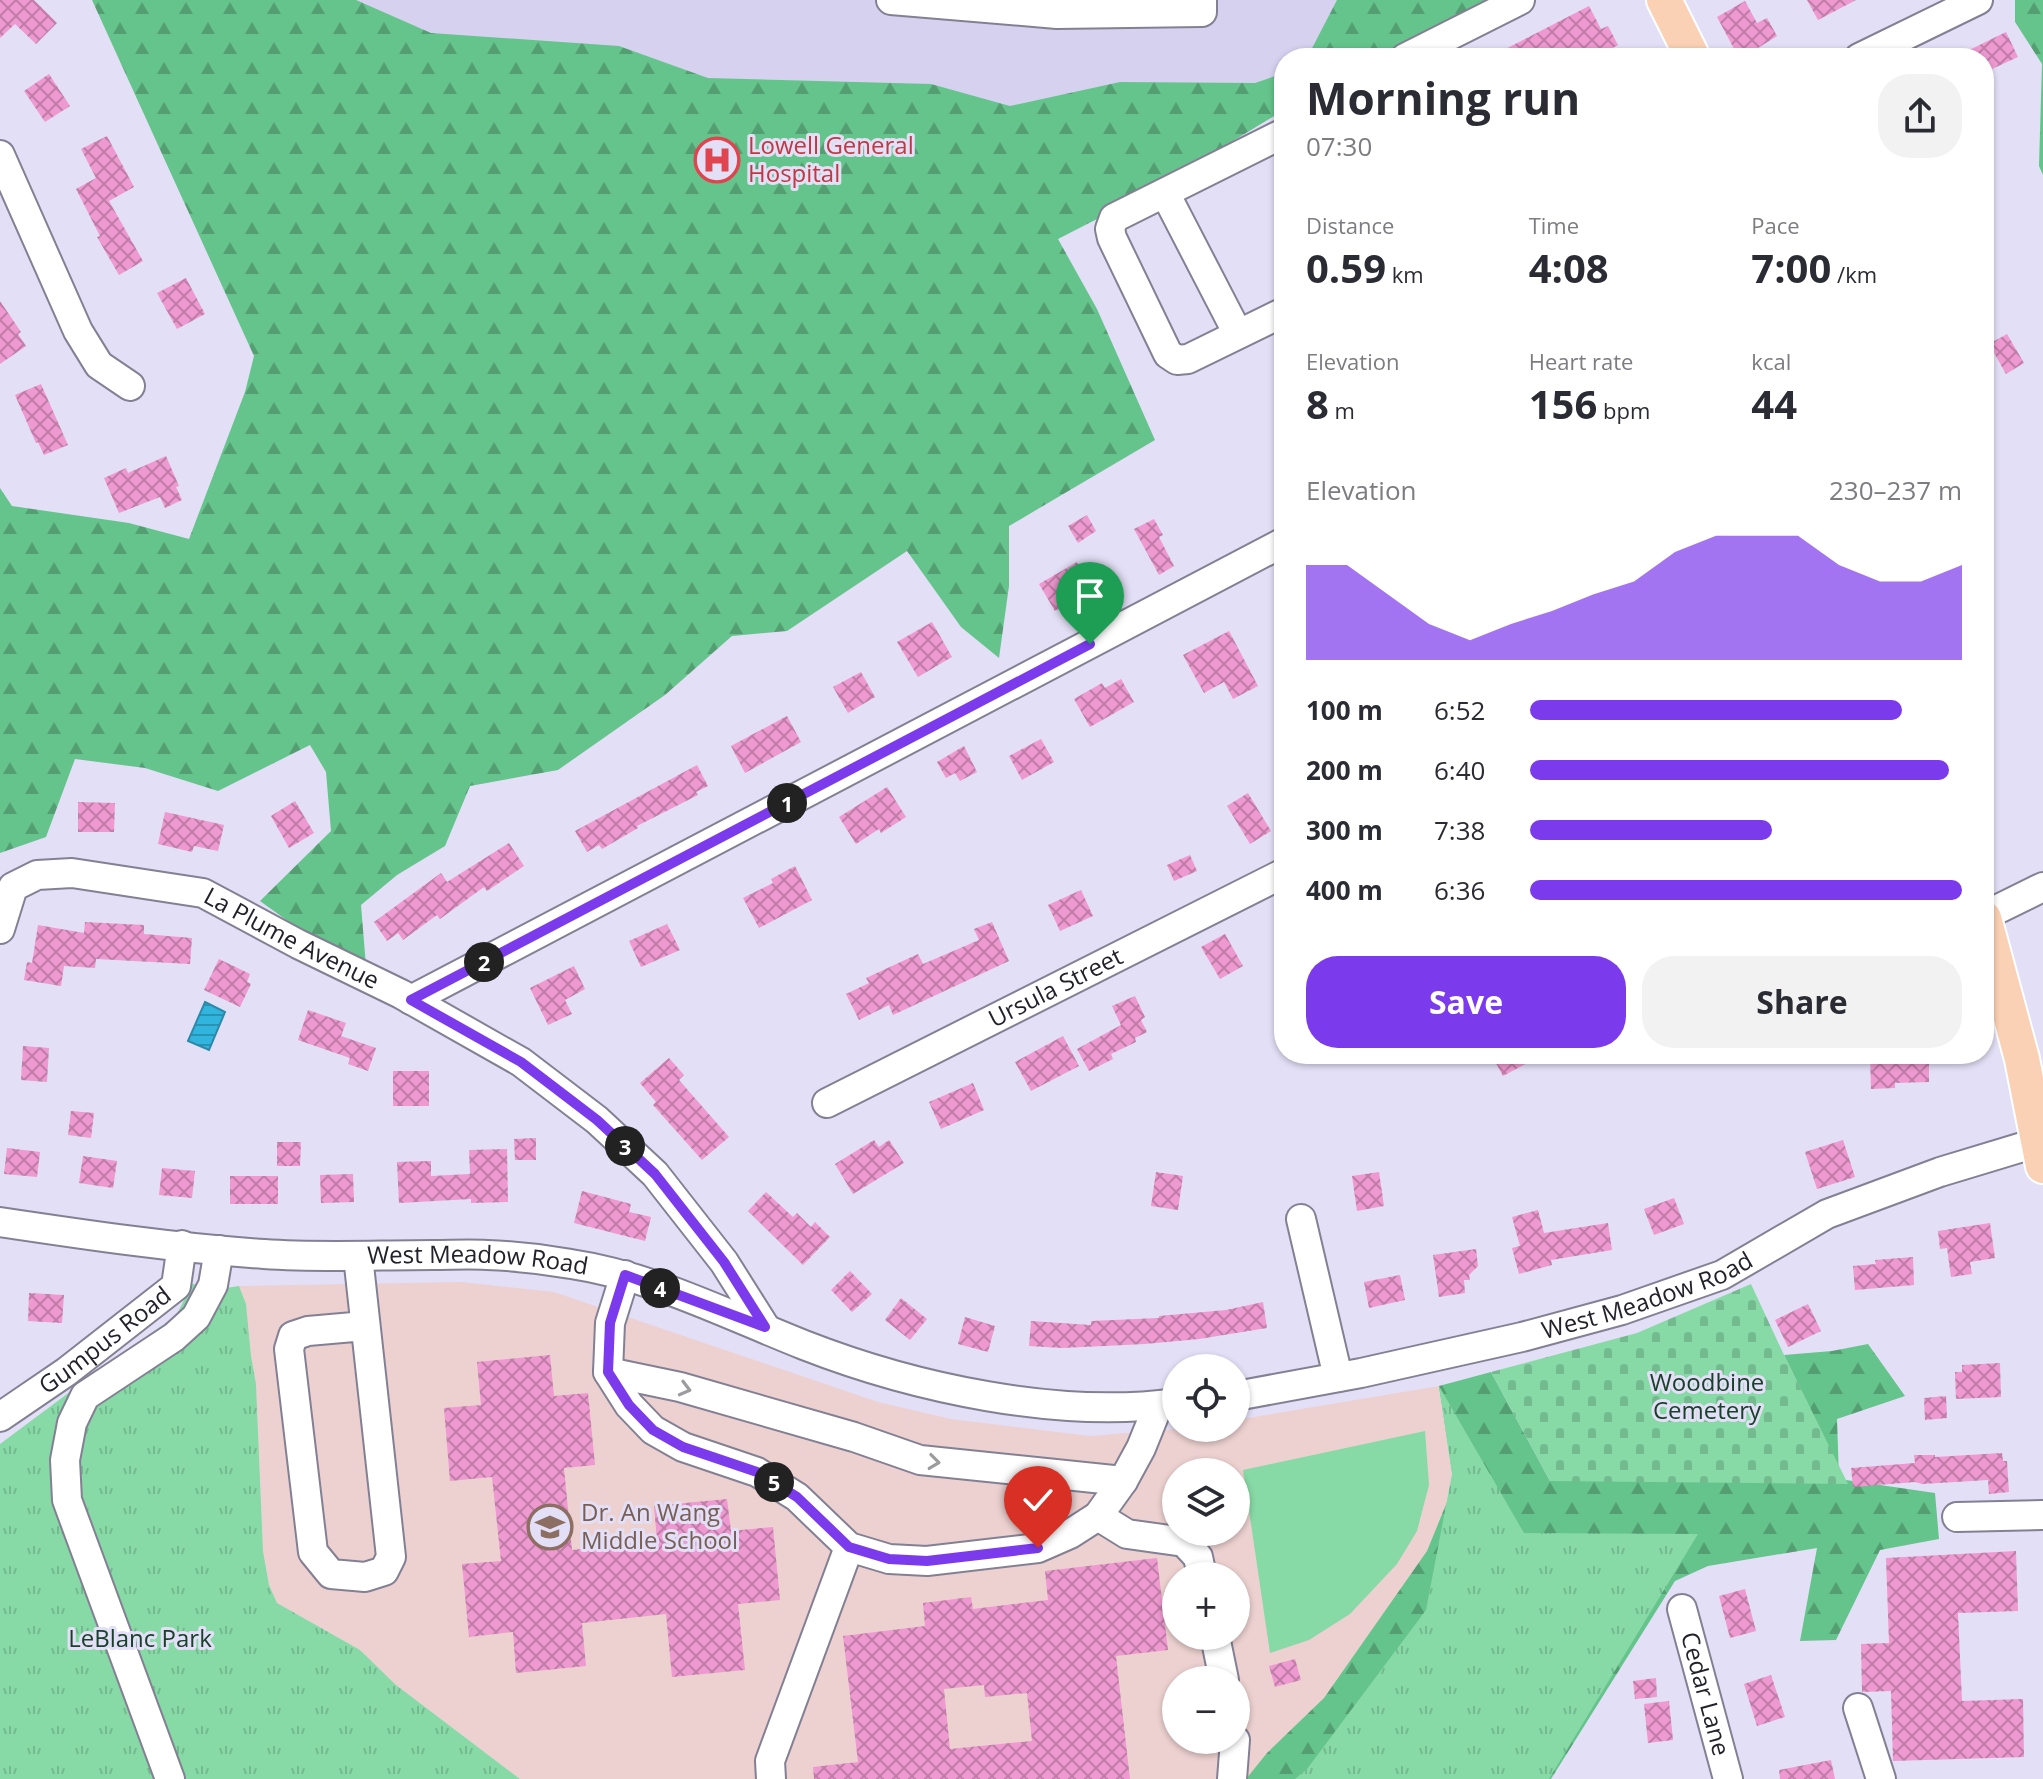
<!DOCTYPE html>
<html lang="en">
<head>
<meta charset="utf-8">
<style>
	body { margin:0; font-family:"Open Sans",sans-serif; background:#f2f2f3; color:#2b2b33; height:100vh; display:flex; flex-direction:column; font-size:30px; white-space:nowrap }
	* { box-sizing:border-box; margin:0 }
	p { font-size:26px; color:#7c7c81 }
	.icon { flex:none; width:44px; height:44px; fill:none; stroke:currentColor; stroke-width:2; stroke-linecap:round; stroke-linejoin:round }
	.map { position:relative; flex:1; overflow:hidden }
	.side { position:absolute; left:1274px; top:48px; width:720px; height:1016px; display:flex; flex-direction:column; background:#fff; border-radius:32px; box-shadow:0 2px 6px #0004 }
	.side>* { flex:none }
	.controls { position:absolute; left:1162px; top:1354px; display:grid; gap:16px }
	.controls a { display:grid; place-items:center; width:88px; height:88px; border-radius:50%; background:#fff; box-shadow:0 2px 6px #0004; font-size:40px }
	.pin { position:absolute; display:grid; place-items:center; width:68px; height:68px; color:#fff; margin:-82px -34px; border-radius:50% 50% 50% 0; rotate:-45deg; box-shadow:0 0 8px #0007 }
	.pin .icon { rotate:45deg }
	.km { position:absolute; width:40px; height:40px; margin:-20px; border-radius:50%; background:#222; color:#fff; font-size:22px; line-height:40px; text-align:center }
	.round { display:grid; place-items:center; flex:none; width:84px; height:84px; border-radius:32px; background:#f2f2f3 }
	.head { display:flex; align-items:center; justify-content:space-between; height:136px; padding:0 32px }
	h1 { font-size:44px; font-weight:700; line-height:60px }
	.figures { display:grid; grid-template-columns:repeat(3,1fr); gap:12px; height:136px; padding:8px 32px }
	.figures div { display:grid; align-content:center }
	.figures b { font-size:40px; font-weight:700 }
	.figures small { font-size:22px; font-weight:400 }
	.figures p { font-size:22px }
	.chart { height:224px; padding:16px 32px }
	.chart p { display:flex; justify-content:space-between }
	.chart svg { width:100%; height:144px; margin-top:8px; fill:#7c3aed; opacity:.7 }
	.button { display:flex; gap:16px; margin-top:auto; padding:16px 32px }
	.button a { flex:1; height:92px; border-radius:32px; background:#7c3aed; color:#fff; font-size:32px; font-weight:700; line-height:92px; text-align:center }
	.button a+a { background:#f2f2f3; color:#2b2b33 }
	ul { padding:0 32px; list-style:none; font-size:26px }
	li { display:grid; grid-template-columns:128px 96px 1fr; align-items:center; height:60px }
	li i { height:20px; border-radius:10px; background:#7c3aed }
	.map>svg:first-child { display:block }
</style>
</head>
<body>
<div class="map">
<svg width="2043" height="1779" viewBox="0 0 2043 1779">
	<defs>
		<pattern id="forest-firs" width="22" height="20" patternUnits="userSpaceOnUse" patternTransform="scale(2)"><rect width="22" height="20" fill="#65c48b"/><path d="M5 1l3.5 6h-7zM16 11l3.5 6h-7z" fill="#539f72"/></pattern>
		<pattern id="cemetery-stones" width="16" height="16" patternUnits="userSpaceOnUse" patternTransform="scale(2)"><rect width="16" height="16" fill="#87d9a6"/><path d="M2 7V4a2 2 0 0 1 4 0v3zM10 15v-3a2 2 0 0 1 4 0v3z" fill="#74ba8f"/></pattern>
		<pattern id="park-tufts" width="24" height="20" patternUnits="userSpaceOnUse" patternTransform="scale(2)"><rect width="24" height="20" fill="#87d9a6"/><path d="M3 7l-1-3M5 7V3M7 7l1-3M15 17l-1-3M17 17v-4M19 17l1-3" fill="none" stroke="#74ba8f"/></pattern>
		<pattern id="water-rules" width="6" height="5" patternUnits="userSpaceOnUse" patternTransform="scale(2)"><rect width="6" height="5" fill="#31b5de"/><path d="M0 2.5h6" fill="none" stroke="#2993b4"/></pattern>
		<pattern id="building-cross-hatch" width="8" height="8" patternUnits="userSpaceOnUse" patternTransform="scale(2)"><rect width="8" height="8" fill="#ee99d0"/><path d="M0 0l8 8M0 8l8-8" fill="none" stroke="#c07ca9"/></pattern>
	</defs>
	<rect width="100%" height="100%" fill="#e3dff6"/>
	<!-- built -->
	<polygon fill="#d6d1ef" points="199,0 1482,0 1368,58 1284,58 1284,101 1052,219"/>
	<!-- education -->
	<path fill="#ecd1d0" fill-rule="evenodd" d="M461,1282L554,1292L878,1402L951,1419L1090,1436L1188,1428H1236V1420L1439,1386L1452,1474L1426,1610L1295,1779H520L396,1685L360,1650L277,1603L269,1585L263,1551L256,1384L251,1356L246,1304L239,1286ZM1176,1472H1236V1532H1176ZM1176,1576H1236V1636H1176ZM1176,1680H1236V1740H1176Z"/>
	<!-- green -->
	<polygon fill="#87d9a6" points="1425,1431 1429,1485 1417,1531 1397,1564 1350,1614 1309,1640 1270,1653 1243,1470"/>
	<!-- forest -->
	<g fill="url(#forest-firs)">
		<polygon points="92,0 356,0 431,33 619,46 708,78 931,84 1010,106 1120,82 1255,83 1284,73 1284,110 1144,195 1058,239 1097,309 1155,440 1009,526 1009,586 999,658 961,627 907,551 787,631 732,636 665,695 558,770 470,786 445,846 397,875 361,905 367,978 260,901 331,831 326,772 310,745 218,791 145,768 75,759 46,837 0,853 0,488 12,506 129,523 189,539 245,392 254,356"/>
		<polygon points="1337,0 1488,0 1462,17 1383,58 1307,58"/>
		<polygon points="2015,0 2043,0 2043,175 2039,166 2042,64 2015,22"/>
		<polygon points="1868,1344 1905,1396 1837,1419 1839,1479 1935,1493 1939,1539 1880,1550 1836,1640 1800,1641 1817,1548 1708,1566 1675,1581 1551,1779 1246,1779 1267,1753 1324,1698 1427,1551 1454,1485 1439,1386 1491,1372 1550,1481 1820,1429 1784,1355 1832,1351"/>
	</g>
	<!-- cemetery -->
	<polygon fill="url(#cemetery-stones)" points="1751,1284 1784,1355 1848,1484 1550,1481 1491,1372 1637,1333"/>
	<!-- park -->
	<g fill="url(#park-tufts)">
		<polygon points="192,1284 226,1288 239,1286 246,1304 251,1356 256,1384 263,1551 269,1585 277,1603 360,1650 396,1685 520,1779 0,1779 0,1444 114,1359 176,1316"/>
		<polygon points="1439,1386 1524,1533 1698,1534 1549,1779 1295,1779 1307,1769 1426,1610 1452,1474"/>
	</g>
	<!-- water -->
	<polygon fill="url(#water-rules)" stroke="#2d89a8" stroke-width="2" points="205,1002 225,1012 209,1050 188,1041"/>
	<!-- building -->
	<g fill="url(#building-cross-hatch)" fill-rule="evenodd">
		<polygon points="0,0 34,0 57,23 36,44 15,24 0,38"/>
		<polygon points="1807,0 1856,0 1818,20"/>
		<polygon points="1745,1 1757,23 1767,18 1777,36 1758,48 1764,58 1739,58 1717,17"/>
		<polygon points="1589,6 1601,29 1608,26 1618,45 1609,50 1613,58 1488,58"/>
		<polygon points="2006,32 2018,57 1994,68 1984,73 1984,58 1953,58"/>
		<polygon points="49,74 70,106 45,122 24,91"/>
		<polygon points="107,136 134,187 109,201 143,261 119,275 97,237 100,236 76,189 96,178 81,149"/>
		<polygon points="186,278 205,314 177,329 157,293"/>
		<polygon points="0,301 21,332 18,334 26,346 0,364"/>
		<polygon points="2007,334 2024,363 2006,374 1989,344"/>
		<polygon points="41,384 68,445 44,455 38,442 36,443 15,395"/>
		<polygon points="166,456 179,486 176,487 182,500 165,508 160,497 119,513 104,478 126,468 128,473"/>
		<polygon points="1087,515 1096,531 1078,543 1068,526"/>
		<polygon points="1154,519 1163,535 1159,537 1174,566 1159,575 1134,529"/>
		<polygon points="1077,562 1086,578 1074,585 1080,596 1055,611 1039,584"/>
		<polygon points="932,622 952,657 918,677 897,642"/>
		<polygon points="1229,631 1258,686 1233,699 1224,682 1204,693 1183,655"/>
		<polygon points="861,672 875,697 848,713 833,687"/>
		<polygon points="1121,679 1134,702 1090,727 1074,699 1102,683 1105,688"/>
		<polygon points="787,716 801,742 745,773 731,746"/>
		<polygon points="1041,739 1054,762 1022,780 1009,756"/>
		<polygon points="964,746 977,772 960,781 955,773 946,778 937,762"/>
		<polygon points="697,765 708,786 696,792 698,795 637,826 638,828 602,849 599,845 587,852 575,831"/>
		<polygon points="887,787 906,817 881,833 879,829 856,844 839,817"/>
		<polygon points="1248,793 1271,831 1250,844 1227,806"/>
		<polygon points="295,801 314,833 289,848 271,816"/>
		<polygon points="78,802 115,803 114,832 78,832"/>
		<polygon points="165,812 224,825 218,851 194,846 192,852 158,844"/>
		<polygon points="509,843 524,866 487,891 484,887 440,919 437,915 403,940 398,933 387,941 374,922 441,873 447,882"/>
		<polygon points="1190,855 1197,871 1174,881 1167,865"/>
		<polygon points="795,866 812,900 759,928 743,898 773,883 771,879"/>
		<polygon points="1081,890 1093,916 1060,931 1048,905"/>
		<polygon points="85,922 144,925 144,934 192,938 190,964 96,959 95,968 64,966 61,986 24,980 27,962 32,963 38,925 84,933"/>
		<polygon points="992,922 1009,961 893,1015 889,1005 859,1020 846,994 869,983 866,978 918,954 923,964 979,940 974,929"/>
		<polygon points="667,924 680,950 641,967 629,941"/>
		<polygon points="1225,934 1243,966 1220,979 1201,947"/>
		<polygon points="219,959 250,974 247,982 251,984 240,1007 204,990"/>
		<polygon points="574,966 585,989 565,1000 572,1014 548,1025 530,988"/>
		<polygon points="1135,996 1145,1017 1141,1020 1147,1032 1135,1038 1136,1042 1111,1054 1113,1059 1089,1071 1077,1049 1121,1025 1112,1006"/>
		<polygon points="308,1010 346,1023 341,1036 376,1048 368,1071 348,1064 350,1058 298,1040"/>
		<polygon points="1063,1036 1079,1066 1031,1091 1015,1062"/>
		<polygon points="23,1046 49,1048 47,1082 21,1080"/>
		<polygon points="1491,1054 1544,1054 1503,1076"/>
		<polygon points="1870,1054 1929,1054 1929,1082 1895,1083 1895,1088 1871,1089"/>
		<polygon points="669,1058 684,1075 679,1080 729,1137 702,1160 653,1105 656,1102 640,1083"/>
		<rect x="393" y="1071" width="36" height="35"/>
		<polygon points="973,1083 984,1110 941,1129 929,1102"/>
		<polygon points="71,1111 94,1113 91,1138 68,1135"/>
		<polygon points="536,1138 536,1160 515,1160 514,1139"/>
		<polygon points="874,1140 879,1147 889,1140 904,1163 853,1194 835,1164"/>
		<polygon points="1843,1140 1855,1177 1817,1189 1805,1152"/>
		<polygon points="277,1142 301,1142 300,1166 277,1166"/>
		<polygon points="7,1148 40,1152 37,1177 4,1174"/>
		<polygon points="507,1149 508,1202 471,1203 471,1199 399,1203 397,1162 431,1161 431,1176 470,1174 469,1150"/>
		<polygon points="83,1156 117,1161 113,1188 79,1183"/>
		<polygon points="162,1168 195,1171 192,1198 159,1195"/>
		<polygon points="1156,1172 1183,1176 1178,1210 1151,1206"/>
		<polygon points="1379,1172 1384,1206 1357,1211 1352,1176"/>
		<polygon points="353,1174 354,1202 321,1203 320,1175"/>
		<rect x="230" y="1176" width="48" height="28"/>
		<polygon points="582,1191 631,1204 629,1212 651,1217 645,1241 574,1223"/>
		<polygon points="766,1192 793,1217 797,1213 811,1227 815,1222 830,1237 803,1265 748,1211"/>
		<polygon points="1674,1198 1684,1224 1654,1235 1644,1209"/>
		<polygon points="1538,1210 1544,1233 1608,1223 1612,1250 1551,1260 1552,1265 1519,1274 1512,1248 1520,1246 1512,1217"/>
		<polygon points="1990,1223 1995,1258 1970,1262 1972,1274 1951,1277 1947,1248 1940,1249 1938,1231"/>
		<polygon points="1476,1249 1478,1266 1469,1275 1470,1280 1464,1280 1465,1293 1439,1297 1433,1255"/>
		<polygon points="1913,1257 1914,1285 1855,1290 1853,1266 1876,1264 1875,1260"/>
		<polygon points="850,1271 872,1294 852,1312 831,1290"/>
		<polygon points="1400,1275 1405,1300 1369,1308 1364,1282"/>
		<polygon points="29,1293 64,1295 62,1323 28,1321"/>
		<polygon points="901,1298 927,1319 910,1340 885,1320"/>
		<polygon points="1263,1302 1267,1328 1199,1339 1145,1344 1062,1348 1029,1346 1031,1321 1091,1325 1091,1321 1159,1318 1159,1316 1226,1310"/>
		<polygon points="1808,1304 1821,1331 1788,1347 1775,1320"/>
		<polygon points="965,1317 995,1326 988,1352 958,1344"/>
		<polygon points="550,1355 554,1396 588,1393 595,1465 564,1468 572,1550 657,1541 654,1506 727,1499 731,1531 773,1527 780,1600 738,1604 745,1670 672,1677 666,1614 582,1623 586,1666 516,1673 513,1632 469,1637 462,1564 501,1561 492,1477 450,1481 444,1408 481,1405 477,1362"/>
		<polygon points="2000,1363 2001,1397 1956,1399 1955,1372 1962,1372 1962,1365"/>
		<polygon points="1946,1396 1947,1418 1925,1420 1924,1398"/>
		<polygon points="2002,1453 2003,1461 2007,1461 2009,1492 1989,1494 1988,1480 1922,1484 1915,1482 1853,1487 1851,1468 1915,1463 1914,1455 1935,1455 1935,1457"/>
		<polygon points="2016,1551 2018,1611 1958,1613 1962,1701 2023,1699 2024,1757 1893,1761 1891,1691 1862,1692 1861,1644 1889,1643 1886,1558"/>
		<path d="M1157,1558L1168,1650L1116,1656L1130,1779H814L813,1767L858,1762L843,1636L925,1626L923,1603L971,1597L973,1609L1048,1600L1045,1571ZM984,1685L985,1697L1027,1693L1032,1741L950,1749L944,1689Z"/>
		<polygon points="1745,1589 1756,1631 1730,1638 1719,1596"/>
		<polygon points="1295,1659 1301,1680 1275,1687 1269,1666"/>
		<polygon points="1771,1675 1785,1717 1757,1726 1744,1684"/>
		<polygon points="1656,1678 1657,1697 1635,1699 1633,1681"/>
		<polygon points="1669,1701 1673,1740 1648,1743 1644,1704"/>
		<polygon points="1831,1760 1835,1779 1780,1779 1779,1770"/>
	</g>
	<g fill="none" stroke-linecap="round" stroke-linejoin="round">
		<!-- minor casing -->
		<g stroke="#838094" stroke-width="32">
			<g id="minor">
				<polyline points="891,0 1057,14 1202,12 1202,0"/>
				<polyline points="1405,58 1520,0"/>
				<polyline points="1859,58 1978,0"/>
				<polyline points="1284,133 1114,218 1110,229 1112,238 1168,354 1177,360 1188,359 1284,312"/>
				<polyline points="0,155 78,331 99,365 130,386"/>
				<polyline points="1165,193 1238,334"/>
				<polyline points="1984,916 2043,887"/>
				<path id="s1" d="M0,929L13,887L37,875L72,873L203,893L298,944L401,994L521,1062L597,1120L655,1174L724,1262L765,1327"/>
				<polyline points="411,1000 1284,542"/>
				<path id="s2" d="M827,1103L1284,873"/>
				<polyline points="1301,1219 1338,1377"/>
				<path id="s3" d="M0,1222C87,1235 175,1248 264,1254C320,1258 376,1255 433,1255C451,1255 469,1254 487,1255C515,1256 543,1259 571,1264C652,1276 728,1315 804,1345C914,1388 1058,1419 1176,1403"/>
				<polyline points="358,1256 391,1557 384,1571 365,1577 331,1574 313,1552 289,1349 293,1336 308,1331 365,1326"/>
				<polyline points="625,1275 610,1323 608,1372 629,1405 653,1430 683,1447 757,1472 797,1497 849,1547 889,1559 927,1561 1038,1548 1070,1534 1098,1516 1123,1481 1141,1448 1158,1406"/>
				<polyline points="608,1372 680,1387 854,1437 920,1460 1123,1481"/>
				<path id="s4" d="M1236,1396L1361,1373L1522,1337L1622,1310L1722,1275L1827,1214L1940,1172L2039,1142"/>
				<path id="s5" d="M0,1417L66,1372L176,1286L182,1245"/>
				<polyline points="1098,1516 1127,1534 1184,1542 1198,1557 1202,1576"/>
				<polyline points="1957,1517 2043,1515"/>
				<path id="s6" d="M1682,1609L1728,1779"/>
				<polyline points="1215,1636 1224,1680"/>
				<polyline points="1858,1708 1881,1779"/>
				<polyline points="170,1779 67,1500 65,1460 72,1423 85,1396 174,1337 196,1317 213,1285 219,1250"/>
				<polyline points="771,1779 770,1761 849,1547"/>
				<polyline points="1232,1779 1235,1740"/>
			</g>
		</g>
		<!-- major casing -->
		<g stroke="#fff" stroke-width="38">
			<g id="major">
				<polyline points="1664,0 1693,58"/>
				<polyline points="1984,918 2022,1059 2043,1166"/>
			</g>
		</g>
		<!-- minor -->
		<use href="#minor" stroke="#fff" stroke-width="28"/>
		<!-- major -->
		<use href="#major" stroke="#fad1b4" stroke-width="34"/>
	</g>
	<!-- one-way arrows -->
	<defs><path id="oneway-chevron" d="M-2-3.5L2.5 0L-2 3.5" fill="none" stroke-width="1.6" stroke-linecap="round" stroke-linejoin="round" transform="scale(2)"/></defs>
	<g stroke="#9c9c9f">
		<use href="#oneway-chevron" transform="translate(685 1389) rotate(15)"/>
		<use href="#oneway-chevron" transform="translate(934 1462) rotate(7)"/>
	</g>
	<g fill="none" stroke-linecap="round" stroke-linejoin="round">
		<!-- route casing -->
		<g stroke="#fff" stroke-width="16">
			<polyline id="route" points="1038,1548 927,1561 889,1559 849,1547 797,1497 757,1472 683,1447 653,1430 629,1405 608,1372 610,1323 625,1275 765,1327 724,1262 655,1174 597,1120 521,1062 411,1000 1090,644"/>
		</g>
		<!-- route -->
		<use href="#route" stroke="#7c3aed" stroke-width="10"/>
	</g>
	<!-- icons -->
	<defs>
		<g id="hospital-ring" transform="scale(2.3)"><circle r="9.5" fill="#e3dff6" stroke="#e0444e" stroke-width="1.5"/><path d="M-5-5h3v3.5h4V-5h3V5h-3V1.5h-4V5h-3Z" fill="#e0444e"/></g>
		<g id="school-ring" transform="scale(2.3)"><circle r="9.5" fill="#e3dff6" stroke="#8d6e63" stroke-width="1.5"/><path d="M0-5L7-2L0 1L-7-2ZM-4 1L0 2.5L4 1V4Q0 6-4 4Z" fill="#8d6e63"/></g>
	</defs>
	<g fill-rule="evenodd">
		<use href="#hospital-ring" x="717" y="160"/>
		<use href="#school-ring" x="550" y="1527"/>
	</g>
	<g text-anchor="middle" stroke-width="6" stroke-linejoin="round" paint-order="stroke">
		<!-- health labels -->
		<g font-size="24" fill="#be3a42" stroke="#e3dff6" text-anchor="start">
			<text x="748" y="154">Lowell General<tspan x="748" dy="28">Hospital</tspan></text>
		</g>
		<!-- street labels -->
		<g font-size="24" fill="#23222a" stroke="#e3dff6">
			<text dy="8" stroke="none"><textPath href="#s1" startOffset="338">La Plume Avenue</textPath></text>
			<text dy="8" stroke="none"><textPath href="#s2" startOffset="256">Ursula Street</textPath></text>
			<text dy="8" stroke="none"><textPath href="#s3" startOffset="480">West Meadow Road</textPath></text>
			<text dy="8" stroke="none"><textPath href="#s4" startOffset="424">West Meadow Road</textPath></text>
			<text dy="8" stroke="none"><textPath href="#s5" startOffset="130">Gumpus Road</textPath></text>
			<text dy="8" stroke="none"><textPath href="#s6" startOffset="88">Cedar Lane</textPath></text>
		</g>
		<!-- park labels -->
		<g font-size="24" fill="#19412a" stroke="#e3dff6">
			<text x="1707" y="1391">Woodbine<tspan x="1707" dy="28">Cemetery</tspan></text>
			<text x="140" y="1647">LeBlanc Park</text>
		</g>
		<!-- education labels -->
		<g font-size="24" fill="#785e54" stroke="#e3dff6" text-anchor="start">
			<text x="581" y="1521">Dr. An Wang<tspan x="581" dy="28">Middle School</tspan></text>
		</g>
	</g>
</svg>
<div class="controls">
<a><svg class="icon" aria-label="locate" viewBox="0 0 24 24"><circle cx="12" cy="12" r="6"/><path d="M12 2v4M12 18v4M2 12h4M18 12h4"/></svg></a>
<a><svg class="icon" aria-label="layers" viewBox="0 0 24 24"><path d="M12 4l9 5-9 5-9-5zM3 14l9 5 9-5"/></svg></a>
<a>+</a>
<a>−</a>
</div>
<div class="pin" style="left:1090px;top:644px;background:#1e9e55"><svg class="icon" aria-label="arrive" viewBox="0 0 24 24"><path d="M6 21V4h12l-3 4 3 4H6"/></svg></div>
<div class="pin" style="left:1038px;top:1548px;background:#d93025"><svg class="icon" aria-label="check" viewBox="0 0 24 24"><path d="M5 12l5 5 9-10"/></svg></div>
<b class="km" style="left:787px;top:803px">1</b>
<b class="km" style="left:484px;top:962px">2</b>
<b class="km" style="left:625px;top:1146px">3</b>
<b class="km" style="left:660px;top:1288px">4</b>
<b class="km" style="left:774px;top:1482px">5</b>
<section class="side">
<div class="head"><div><h1>Morning run</h1><p>07:30</p></div><a class="round"><svg class="icon" aria-label="share" viewBox="0 0 24 24"><path d="M12 15V3M7 8l5-5 5 5M5 13v7h14v-7"/></svg></a></div>
<div class="figures">
<div><p>Distance</p><b>0.59<small> km</small></b></div>
<div><p>Time</p><b>4:08</b></div>
<div><p>Pace</p><b>7:00<small> /km</small></b></div>
</div>
<div class="figures">
<div><p>Elevation</p><b>8<small> m</small></b></div>
<div><p>Heart rate</p><b>156<small> bpm</small></b></div>
<div><p>kcal</p><b>44</b></div>
</div>
<div class="chart"><p><span>Elevation</span>230–237 m</p>
<svg viewBox="0 0 160 44" preserveAspectRatio="none"><path d="M0 44V15L10 15L20 24L30 33L40 38L50 33L60 29L70 24L80 20L90 11L100 6L110 6L120 6L130 15L140 20L150 20L160 15V44z"/></svg>
</div>
<ul>
<li><b>100 m</b>6:52<i style="width:86%"></i></li>
<li><b>200 m</b>6:40<i style="width:97%"></i></li>
<li><b>300 m</b>7:38<i style="width:56%"></i></li>
<li><b>400 m</b>6:36<i style="width:100%"></i></li>
</ul>
<div class="button"><a>Save</a><a>Share</a></div>
</section>
</div>
</body>
</html>
